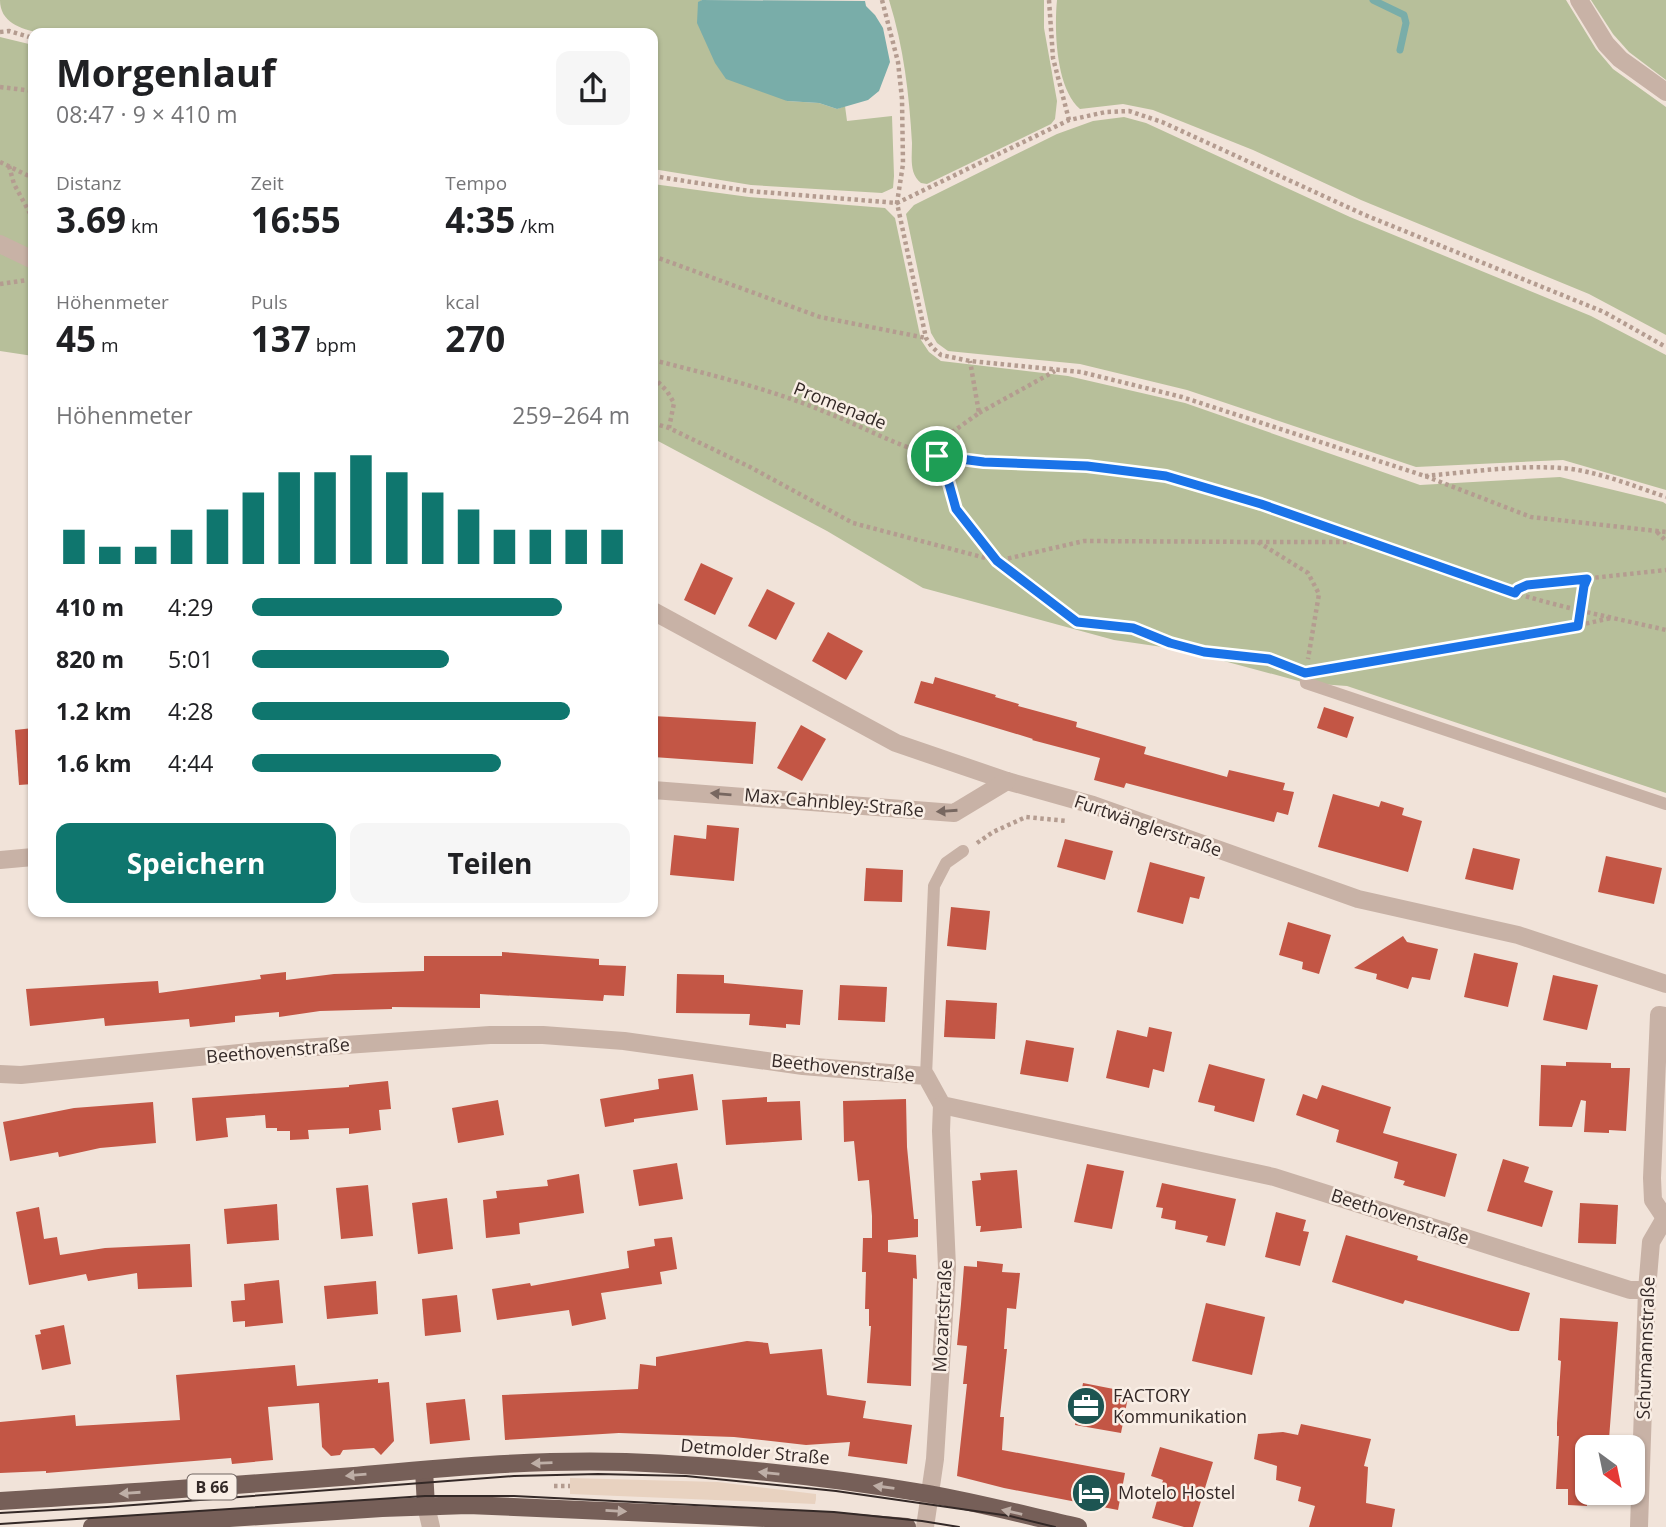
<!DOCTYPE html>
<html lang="de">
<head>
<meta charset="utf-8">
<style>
	body { margin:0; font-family:"Open Sans",sans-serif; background:#f6f6f6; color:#202124; height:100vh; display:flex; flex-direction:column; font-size:26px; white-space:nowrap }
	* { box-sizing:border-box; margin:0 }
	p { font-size:23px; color:#757577 }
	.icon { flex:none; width:38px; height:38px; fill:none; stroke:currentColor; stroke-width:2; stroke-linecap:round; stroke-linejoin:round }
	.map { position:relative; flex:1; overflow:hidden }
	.details { position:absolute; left:28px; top:28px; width:630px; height:889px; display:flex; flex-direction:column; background:#fff; border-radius:14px; box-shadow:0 2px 5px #0004 }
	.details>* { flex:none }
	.needle { width:46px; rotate:147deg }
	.fabs { position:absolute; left:1575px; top:1435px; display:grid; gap:14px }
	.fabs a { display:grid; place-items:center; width:70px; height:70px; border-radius:14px; background:#fff; box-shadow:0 2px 5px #0004; font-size:35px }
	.pin { position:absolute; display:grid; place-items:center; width:60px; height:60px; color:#fff; margin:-30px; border:4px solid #fff; border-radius:50%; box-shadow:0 2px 7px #0007 }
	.round { display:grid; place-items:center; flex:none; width:74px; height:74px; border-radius:14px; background:#f6f6f6 }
	.headline { display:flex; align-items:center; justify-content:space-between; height:119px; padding:0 28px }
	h1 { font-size:38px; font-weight:700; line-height:52px }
	.stats { display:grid; grid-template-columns:repeat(3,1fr); gap:10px; height:119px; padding:7px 28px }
	.stats div { display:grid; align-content:center }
	.stats b { font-size:35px; font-weight:700 }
	.stats small { font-size:19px; font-weight:400 }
	.stats p { font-size:19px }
	.chart { height:196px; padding:14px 28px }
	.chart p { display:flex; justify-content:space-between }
	.chart svg { width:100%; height:126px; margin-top:7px; stroke:#0f766e; stroke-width:6 }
	.button { display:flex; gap:14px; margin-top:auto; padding:14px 28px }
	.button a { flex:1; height:80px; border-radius:14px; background:#0f766e; color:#fff; font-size:28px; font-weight:700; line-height:80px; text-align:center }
	.button a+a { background:#f6f6f6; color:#202124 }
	ul { padding:0 28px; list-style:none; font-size:23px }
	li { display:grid; grid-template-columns:112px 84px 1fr; align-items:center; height:52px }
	li i { height:18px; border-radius:9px; background:#0f766e }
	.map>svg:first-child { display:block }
</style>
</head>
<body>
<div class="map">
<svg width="1666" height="1527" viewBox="0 0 1666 1527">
	<rect width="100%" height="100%" fill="#f1e3d9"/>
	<!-- green -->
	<g fill="#b7bf9a">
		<path d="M0,0H702L698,3L787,101L819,103L837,109L845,106L847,121L892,116L894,176L893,188L882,193L751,185L653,169V33H40C20,29 0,22 0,0Z"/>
		<path d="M889,0H1044V28L1057,101L1055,119L1051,124L927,184L921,183C909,174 912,157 912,143C909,94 904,48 889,0Z"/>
		<path d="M1057,0H1566L1596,49L1613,69L1666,107V335L1589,294L1361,200L1253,150L1153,110L1123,104L1080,109C1056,88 1054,31 1057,0Z"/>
		<polygon points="1591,0 1666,0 1666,80 1629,52 1613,34"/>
		<polygon points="0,37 33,45 33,356 0,351"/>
		<polygon points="1124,117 1146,123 1350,217 1591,316 1666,355 1666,490 1563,460 1416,467 1187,390 1080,364 948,351 937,343 931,333 906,214 914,205 1057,134 1093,121"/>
		<polygon points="653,184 749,197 885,208 895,218 921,340 929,352 941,361 1068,376 1185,403 1420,485 1560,477 1663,502 1666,504 1666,793 1347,686 1306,683 1183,650 1114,640 923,588 827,531 658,441 653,450"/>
	</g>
	<!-- plaza -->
	<polygon fill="#e8d2c0" points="570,1478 718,1482 816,1494 816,1499 815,1504 570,1494"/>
	<!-- water -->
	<polygon fill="#79ada9" points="702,0 865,1 866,6 875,15 883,28 890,62 879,91 868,100 837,109 819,103 787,101 726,79 715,63 697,23 698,2"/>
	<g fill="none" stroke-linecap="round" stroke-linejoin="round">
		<!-- stream -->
		<polyline stroke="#79ada9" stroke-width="7" points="1373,0 1404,15 1406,23 1400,50"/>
	</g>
	<!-- building -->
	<g fill="#c35645">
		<polygon points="701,563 733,578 715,615 684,600"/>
		<polygon points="767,589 795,603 776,640 748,626"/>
		<polygon points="828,632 863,651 846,680 812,661"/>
		<polygon points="935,677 996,695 995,697 1019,704 1018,706 1077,722 1076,727 1146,747 1144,754 1227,777 1229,770 1285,783 1283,790 1294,792 1288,815 1277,812 1274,822 1126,783 1124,788 1094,780 1100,758 1032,740 1033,739 914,703 921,681 933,684"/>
		<polygon points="1324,707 1354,717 1347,738 1317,728"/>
		<polygon points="653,716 756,722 753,764 653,757"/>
		<polygon points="801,725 826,739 802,781 777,768"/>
		<polygon points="33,728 33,784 19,785 15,730"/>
		<polygon points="1333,794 1379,807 1381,801 1404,808 1402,815 1422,821 1408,872 1318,847"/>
		<polygon points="707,825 739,828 734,881 670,875 674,835 706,839"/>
		<polygon points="1065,839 1113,851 1105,880 1057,867"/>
		<polygon points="1473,848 1520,859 1513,890 1465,879"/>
		<polygon points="1606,856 1662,868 1654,904 1598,892"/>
		<polygon points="1150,862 1205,877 1199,899 1190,897 1183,924 1137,912"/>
		<polygon points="866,868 903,870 902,902 864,901"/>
		<polygon points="951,907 990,911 986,950 947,946"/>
		<polygon points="1288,922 1331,935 1319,974 1302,969 1303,962 1279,955"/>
		<polygon points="1403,936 1407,942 1438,949 1430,980 1412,977 1408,989 1376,979 1377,974 1354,968"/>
		<polygon points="502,952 599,959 599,965 626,966 624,996 604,995 603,1001 480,994 480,1008 392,1007 392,1009 320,1011 279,1017 279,1012 235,1016 235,1022 190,1027 189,1019 105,1026 104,1018 30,1026 26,989 158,981 159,993 261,979 260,975 286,972 286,980 334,974 424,971 424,956 502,956"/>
		<polygon points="1474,953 1518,963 1508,1007 1464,997"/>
		<polygon points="677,974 724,975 724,983 803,990 800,1025 786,1024 786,1028 749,1025 750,1014 676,1013"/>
		<polygon points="1553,975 1598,985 1587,1030 1543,1020"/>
		<polygon points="840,985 887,987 885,1022 838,1020"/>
		<polygon points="946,1000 997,1003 995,1039 944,1037"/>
		<polygon points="1149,1027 1172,1032 1164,1072 1153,1069 1149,1088 1106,1078 1117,1030 1147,1037"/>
		<polygon points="1026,1040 1074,1048 1068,1082 1020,1074"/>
		<polygon points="1566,1062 1611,1063 1611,1068 1630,1068 1626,1131 1609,1130 1609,1133 1584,1132 1586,1101 1581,1100 1572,1127 1539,1126 1541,1065 1566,1066"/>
		<polygon points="1209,1064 1265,1079 1254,1122 1214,1111 1215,1106 1198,1102"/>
		<polygon points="693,1074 698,1110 634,1119 634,1122 605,1127 600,1099 659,1089 658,1079"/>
		<polygon points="388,1081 391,1109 379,1110 381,1130 349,1134 349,1128 308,1130 309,1139 290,1140 290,1131 277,1131 277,1128 266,1128 265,1115 226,1118 228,1137 196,1141 192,1098 349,1087 349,1085"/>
		<polygon points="1322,1085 1391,1107 1383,1133 1457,1154 1445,1197 1403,1185 1405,1181 1394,1178 1398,1162 1336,1142 1339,1130 1296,1115 1303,1094 1317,1099"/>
		<polygon points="767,1097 767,1102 800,1101 802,1140 726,1145 722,1100"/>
		<polygon points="906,1099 907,1147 914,1219 918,1219 918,1237 888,1240 888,1252 916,1255 917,1279 913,1278 911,1386 867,1383 871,1326 869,1326 869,1309 865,1309 866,1272 862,1272 863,1238 872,1238 872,1216 869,1180 858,1181 854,1141 844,1142 843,1101"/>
		<polygon points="498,1100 504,1135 458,1143 452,1108"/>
		<polygon points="153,1102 156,1143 100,1148 59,1157 58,1152 10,1161 3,1122 74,1108"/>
		<polygon points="1503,1159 1529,1167 1524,1182 1553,1191 1542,1227 1487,1211"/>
		<polygon points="677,1163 683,1199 639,1206 633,1170"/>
		<polygon points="1087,1164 1124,1171 1112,1229 1074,1222"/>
		<polygon points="1017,1170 1022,1228 980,1232 981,1226 976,1226 972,1181 981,1180 980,1173"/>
		<polygon points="579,1174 584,1213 519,1223 520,1234 486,1238 483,1200 497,1198 496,1191 548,1186 547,1180"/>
		<polygon points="1162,1183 1236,1199 1225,1246 1206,1242 1208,1236 1175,1229 1176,1221 1161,1218 1163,1208 1156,1207"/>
		<polygon points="368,1185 373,1236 341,1239 336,1188"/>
		<polygon points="447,1198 453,1249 418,1254 412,1203"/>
		<polygon points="1580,1203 1618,1205 1616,1244 1578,1243"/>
		<polygon points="277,1204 279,1240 227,1244 224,1209"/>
		<polygon points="39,1207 44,1239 57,1237 60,1255 105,1248 190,1244 192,1287 138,1289 137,1273 88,1281 86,1274 29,1285 16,1212"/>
		<polygon points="1276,1212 1306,1220 1303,1231 1309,1232 1300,1266 1265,1257"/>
		<polygon points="1346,1235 1418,1256 1417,1260 1530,1293 1519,1331 1511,1331 1405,1300 1403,1304 1332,1282"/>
		<polygon points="672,1237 677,1269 660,1272 662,1284 601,1293 606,1319 572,1326 569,1310 497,1320 492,1289 530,1283 531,1286 629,1268 627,1251 655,1246 654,1239"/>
		<polygon points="977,1261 1003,1264 1002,1272 1020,1273 1016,1309 1007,1308 1004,1349 1007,1349 1000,1417 1004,1417 1002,1450 1125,1473 1118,1510 1004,1488 957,1476 967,1384 963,1384 967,1346 957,1345 961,1304 964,1266 977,1267"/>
		<polygon points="279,1280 283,1323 245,1327 245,1321 233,1322 231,1301 245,1300 244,1284"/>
		<polygon points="376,1281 378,1314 327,1319 324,1286"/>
		<polygon points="457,1295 461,1332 425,1336 422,1299"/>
		<polygon points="1206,1303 1265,1317 1252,1375 1192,1361"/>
		<polygon points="1560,1318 1618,1322 1609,1439 1587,1438 1587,1506 1568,1505 1568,1489 1556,1489 1559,1436 1557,1436 1557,1423 1561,1361 1558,1360"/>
		<polygon points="64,1325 71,1364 42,1370 35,1335 41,1334 40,1330"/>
		<polygon points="747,1341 768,1343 770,1354 822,1349 827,1395 866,1401 863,1418 912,1425 907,1464 848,1456 850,1442 806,1445 734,1437 619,1433 505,1440 502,1395 638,1389 640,1364 656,1366 656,1357"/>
		<polygon points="295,1365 297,1386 378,1379 378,1383 389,1382 394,1441 381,1455 374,1448 343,1450 340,1455 331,1456 322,1447 319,1403 268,1407 273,1460 232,1464 231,1458 46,1473 46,1471 0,1473 0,1422 75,1415 76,1426 180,1420 176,1375"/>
		<polygon points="1083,1383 1129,1392 1121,1433 1075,1425"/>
		<polygon points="465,1399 470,1440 430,1444 426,1403"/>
		<polygon points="1301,1424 1371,1439 1364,1466 1368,1467 1366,1503 1395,1509 1392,1527 1309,1527 1315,1506 1298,1501 1301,1487 1276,1480 1277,1466 1254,1459 1258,1434 1283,1432 1298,1435"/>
		<polygon points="1160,1447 1213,1462 1193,1527 1184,1527 1152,1518 1163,1480 1151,1476"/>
	</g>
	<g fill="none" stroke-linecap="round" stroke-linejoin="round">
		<!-- path -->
		<g stroke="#b49c90" stroke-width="4.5" stroke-dasharray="3.5 3.5" stroke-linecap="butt">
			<polyline points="882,0 898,62 902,99 903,164 897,203 926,338 932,347 941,355 970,361 1081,372 1182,397 1425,476 1531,517 1666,532"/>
			<polyline points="1049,0 1053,58 1069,120"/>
			<polyline points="0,32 9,31 33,38"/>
			<polyline points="0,87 33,91"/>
			<polyline points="0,162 33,178"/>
			<polyline points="9,166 14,184 33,219"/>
			<polyline points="653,176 749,191 897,203 1069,120 1106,112 1129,111 1162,122 1365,215 1604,312 1666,347"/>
			<polyline points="653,256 820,317 926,338"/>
			<polyline points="0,284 27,280"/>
			<path d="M653,360C712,375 774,390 830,414C866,428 900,448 938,456C1015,471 1095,457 1170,478C1286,510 1397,555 1512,592C1562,608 1615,618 1666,630"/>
			<polyline points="653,377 667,391 674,403 669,428"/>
			<polyline points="979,413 1055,371"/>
			<polyline points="653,423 669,428 750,467 853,523 997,561 1077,622 1133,628 1170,643 1204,652 1269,659 1291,667"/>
			<polyline points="937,456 951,433 979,413 970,361"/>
			<polyline points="938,457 944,466 956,509 997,561 1084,541 1258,542 1308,573 1319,594 1308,659"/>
			<path d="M1425,476C1470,472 1516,465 1561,468C1594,470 1634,486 1666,497"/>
			<polyline points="1657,532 1666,541"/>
			<polyline points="1259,542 1363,542"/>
			<polyline points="1515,593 1518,588 1527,585 1666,570"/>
			<polyline points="1578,626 1587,580"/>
			<polyline points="1324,670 1553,631 1611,618"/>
			<polyline points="977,843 993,832 1026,817 1067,821"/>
			<polyline points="554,1486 570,1486"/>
		</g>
		<!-- lane -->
		<g stroke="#c8b2a6" stroke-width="12">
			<polyline points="1305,673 1306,683 1666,804"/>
			<polyline points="926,1076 934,886 946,863 963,851"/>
		</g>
		<!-- street -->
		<g stroke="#c8b2a6" stroke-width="18">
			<polyline points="1579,0 1606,44 1620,59 1666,92"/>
			<polyline points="0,244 33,260"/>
			<polyline points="653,611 896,743 1007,781 1093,805 1358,899 1518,935 1666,984"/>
			<polyline points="653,790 954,813 1007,781"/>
			<polyline points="0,860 33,857"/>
			<polyline points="0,1074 21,1075 259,1051 490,1035 543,1035 624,1041 803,1066 926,1076 942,1105 1274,1177 1630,1290 1647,1290"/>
			<polyline points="1665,1218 1653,1200 1652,1178 1659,1015 1666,1016"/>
			<polyline points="426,1506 431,1527"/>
			<polyline points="925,1527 935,1459 947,1267 941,1131 942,1105"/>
			<polyline points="1639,1527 1647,1290 1651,1242 1665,1218"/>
		</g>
		<!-- primary -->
		<g stroke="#765f58" stroke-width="18">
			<polyline points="424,1470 426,1506"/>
			<path d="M0,1501C118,1494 236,1485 354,1476C444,1468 535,1459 626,1462C727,1466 829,1477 929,1494C979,1503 1029,1516 1078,1527"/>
			<polyline points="92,1527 382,1508 468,1505 834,1521 907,1527"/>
		</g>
		<!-- tram -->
		<g stroke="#342927" stroke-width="2">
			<polyline points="0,1513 107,1507 514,1476 598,1474 686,1476 836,1491 1010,1516 1055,1527"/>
			<polyline points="0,1524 425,1496 514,1496 834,1512 922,1521 959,1527"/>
		</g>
	</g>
	<!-- one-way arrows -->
	<defs><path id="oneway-solid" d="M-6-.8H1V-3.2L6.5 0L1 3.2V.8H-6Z" transform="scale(1.75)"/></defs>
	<g fill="#776760">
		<use href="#oneway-solid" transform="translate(721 794) rotate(-175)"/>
		<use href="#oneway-solid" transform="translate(947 811) rotate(176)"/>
	</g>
	<g fill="#beaea6">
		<use href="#oneway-solid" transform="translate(542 1463) rotate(178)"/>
		<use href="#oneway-solid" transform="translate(769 1473) rotate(-174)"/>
		<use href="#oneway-solid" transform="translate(356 1475) rotate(175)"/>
		<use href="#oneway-solid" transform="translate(884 1487) rotate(-172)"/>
		<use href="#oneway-solid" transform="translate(130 1493) rotate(176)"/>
		<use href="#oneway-solid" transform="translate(616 1511) rotate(3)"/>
		<use href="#oneway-solid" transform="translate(1012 1512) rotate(-167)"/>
	</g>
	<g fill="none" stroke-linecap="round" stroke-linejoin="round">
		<!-- route casing -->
		<g stroke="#fff" stroke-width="14">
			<polygon id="route" points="937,456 984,462 1087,466 1166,476 1261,504 1515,593 1518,589 1527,585 1587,579 1584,586 1578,626 1305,673 1269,659 1204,652 1170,643 1133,628 1077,622 997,561 956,509 944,466"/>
		</g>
		<!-- route -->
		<use href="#route" stroke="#1a73e8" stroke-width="9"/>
	</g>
	<!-- icons -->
	<defs>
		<g id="office-disc" transform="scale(2.0125)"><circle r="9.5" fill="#1d5552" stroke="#f9eee5"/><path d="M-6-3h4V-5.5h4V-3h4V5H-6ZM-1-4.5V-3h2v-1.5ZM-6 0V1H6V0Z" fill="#fff"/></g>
		<g id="hotel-disc" transform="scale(2.0125)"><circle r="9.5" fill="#1d5552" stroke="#f9eee5"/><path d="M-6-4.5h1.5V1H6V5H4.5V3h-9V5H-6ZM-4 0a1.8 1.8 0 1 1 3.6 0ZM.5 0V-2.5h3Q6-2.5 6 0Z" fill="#fff"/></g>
	</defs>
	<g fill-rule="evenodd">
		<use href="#office-disc" x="1086" y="1406"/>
		<use href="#hotel-disc" x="1091" y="1493"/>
	</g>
	<g text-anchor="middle" stroke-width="5" stroke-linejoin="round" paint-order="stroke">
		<!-- shield labels -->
		<rect fill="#f9eee5" stroke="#6f6460" stroke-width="2" x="187.5" y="1474.5" width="49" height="25" rx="5"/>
		<g font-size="16" font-weight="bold" fill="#342927">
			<text x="212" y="1493">B 66</text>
		</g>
		<!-- street labels -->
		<g font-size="18" fill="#342927" stroke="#f9eee5">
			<text transform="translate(840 406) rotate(22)" y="6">Promenade</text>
			<text transform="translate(834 803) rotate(5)" y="6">Max-Cahnbley-Straße</text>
			<text transform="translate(1148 826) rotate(19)" y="6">Furtwänglerstraße</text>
			<text transform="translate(278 1051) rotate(-5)" y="6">Beethovenstraße</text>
			<text transform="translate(843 1068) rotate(6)" y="6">Beethovenstraße</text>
			<text transform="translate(1400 1217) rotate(18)" y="6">Beethovenstraße</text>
			<text transform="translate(943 1316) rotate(-87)" y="6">Mozartstraße</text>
			<text transform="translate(1646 1348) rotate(-88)" y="6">Schumannstraße</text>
			<text transform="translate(755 1452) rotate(5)" y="6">Detmolder Straße</text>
		</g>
		<!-- poi labels -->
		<g font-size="18" fill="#342927" stroke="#f9eee5" text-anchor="start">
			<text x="1113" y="1402">FACTORY<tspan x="1113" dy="21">Kommunikation</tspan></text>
			<text x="1118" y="1499">Motelo Hostel</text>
		</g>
	</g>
</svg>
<div class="fabs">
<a><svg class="needle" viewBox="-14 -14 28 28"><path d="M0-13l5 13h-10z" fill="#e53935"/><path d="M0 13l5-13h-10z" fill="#757577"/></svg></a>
</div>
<div class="pin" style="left:937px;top:456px;background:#1e9e55"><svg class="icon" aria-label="arrive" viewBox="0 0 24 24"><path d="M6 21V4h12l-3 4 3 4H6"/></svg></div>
<section class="details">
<div class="headline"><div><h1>Morgenlauf</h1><p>08:47 · 9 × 410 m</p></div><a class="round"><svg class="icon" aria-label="share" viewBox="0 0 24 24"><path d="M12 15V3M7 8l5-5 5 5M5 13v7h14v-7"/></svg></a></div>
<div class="stats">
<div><p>Distanz</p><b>3.69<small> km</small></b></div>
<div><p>Zeit</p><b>16:55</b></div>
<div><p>Tempo</p><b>4:35<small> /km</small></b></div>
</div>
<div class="stats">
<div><p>Höhenmeter</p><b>45<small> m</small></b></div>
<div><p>Puls</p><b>137<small> bpm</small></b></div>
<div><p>kcal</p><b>270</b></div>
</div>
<div class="chart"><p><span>Höhenmeter</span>259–264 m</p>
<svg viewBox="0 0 160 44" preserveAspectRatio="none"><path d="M5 44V32M15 44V38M25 44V38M35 44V32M45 44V25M55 44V19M65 44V12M75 44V12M85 44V6M95 44V12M105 44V19M115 44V25M125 44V32M135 44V32M145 44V32M155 44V32"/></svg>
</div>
<ul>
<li><b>410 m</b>4:29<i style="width:82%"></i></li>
<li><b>820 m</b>5:01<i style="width:52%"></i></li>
<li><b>1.2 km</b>4:28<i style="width:84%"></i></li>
<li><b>1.6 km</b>4:44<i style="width:66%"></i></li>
</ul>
<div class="button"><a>Speichern</a><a>Teilen</a></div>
</section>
</div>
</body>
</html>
